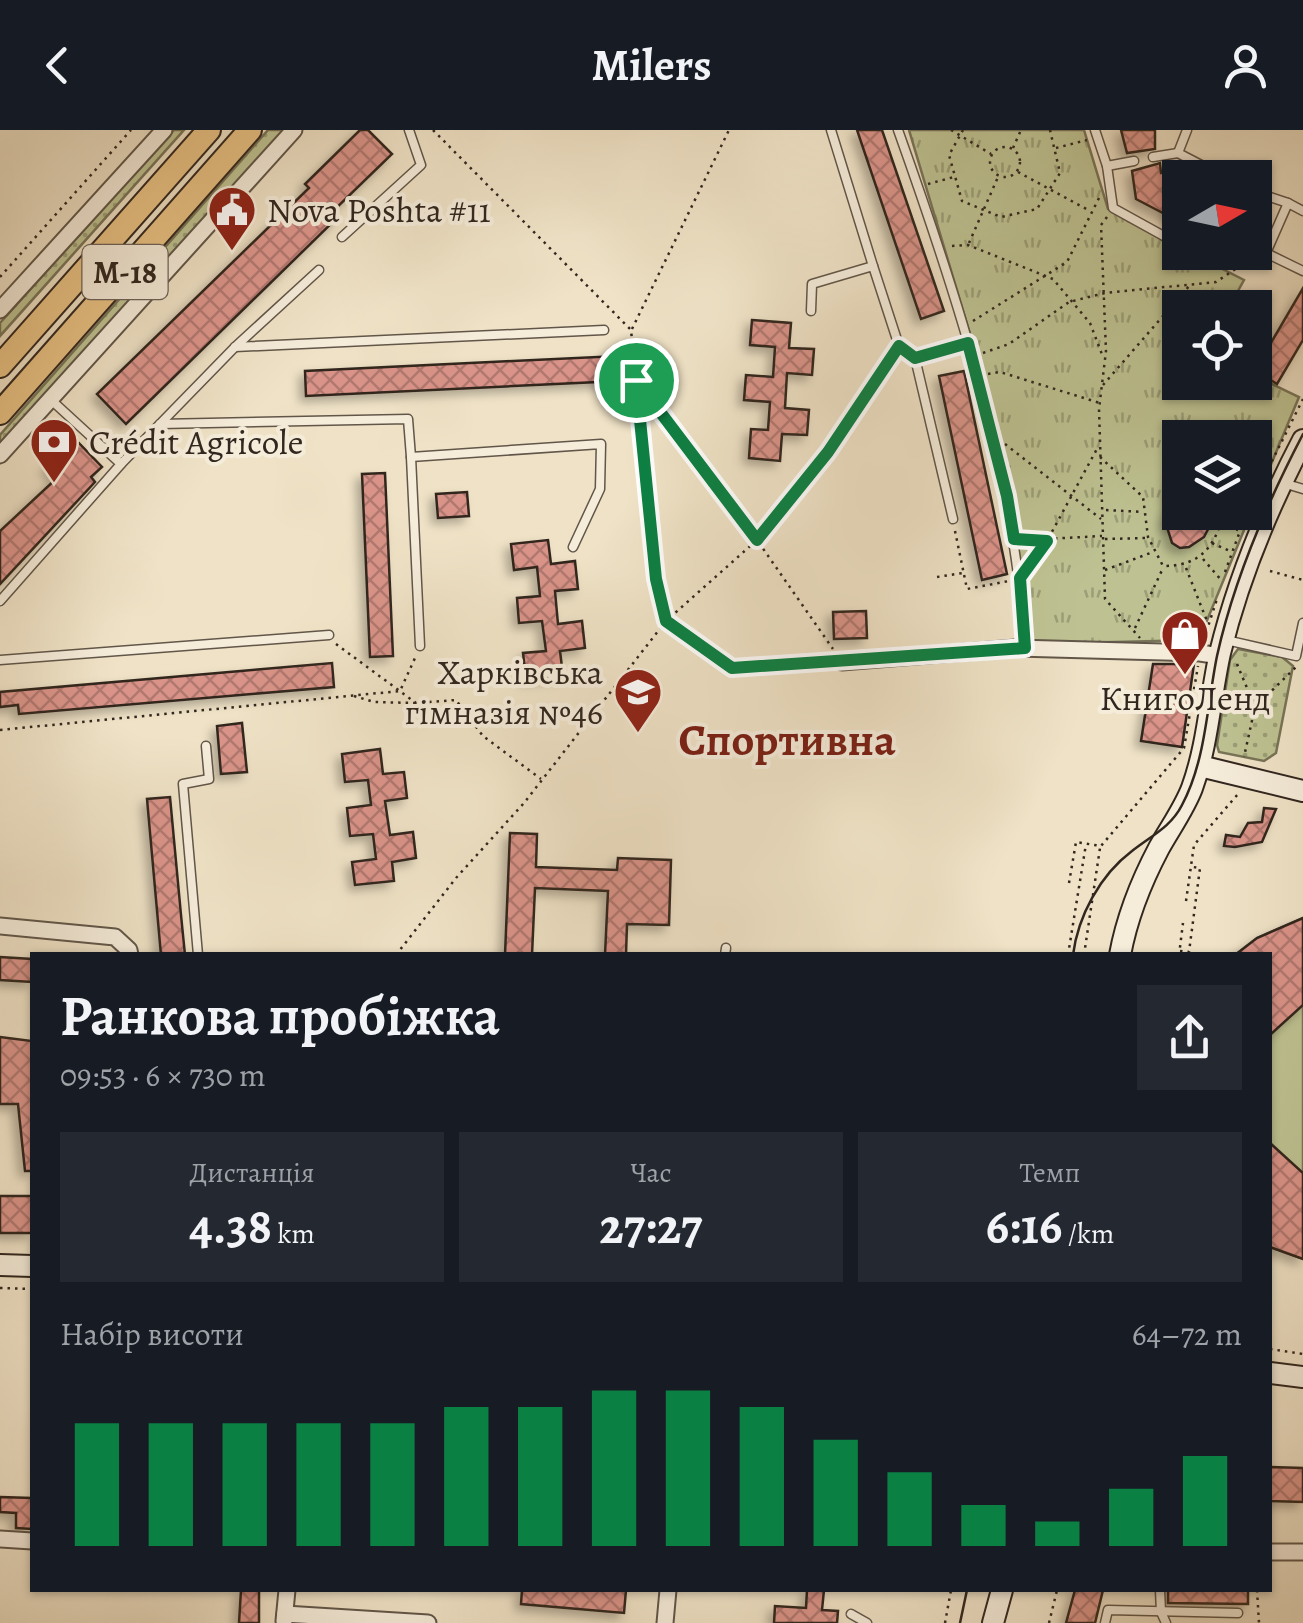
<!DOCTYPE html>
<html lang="uk">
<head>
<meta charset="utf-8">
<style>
	body { margin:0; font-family:Alegreya,serif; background:#242831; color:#f1f3f6; height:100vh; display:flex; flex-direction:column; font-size:38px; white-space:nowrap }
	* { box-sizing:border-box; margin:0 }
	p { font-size:32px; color:#9ea1a6 }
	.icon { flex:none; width:55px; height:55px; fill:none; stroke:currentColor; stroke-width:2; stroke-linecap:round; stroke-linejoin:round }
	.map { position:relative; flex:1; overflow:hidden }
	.drawer { position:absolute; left:30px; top:822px; width:1242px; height:640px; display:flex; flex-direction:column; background:#171b24; border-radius:0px; box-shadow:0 2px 8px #0004 }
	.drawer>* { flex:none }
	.needle { width:65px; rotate:81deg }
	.tools { position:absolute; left:1162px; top:30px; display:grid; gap:20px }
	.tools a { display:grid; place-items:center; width:110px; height:110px; border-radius:0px; background:#171b24; box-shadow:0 2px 8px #0004; font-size:50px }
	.pin { position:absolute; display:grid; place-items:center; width:85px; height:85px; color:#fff; margin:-42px; border:5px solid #fff; border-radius:50%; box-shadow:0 2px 10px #0007 }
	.round { display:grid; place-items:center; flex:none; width:105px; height:105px; border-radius:0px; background:#242831 }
	.head { display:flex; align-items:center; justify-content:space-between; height:170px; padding:0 30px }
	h1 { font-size:55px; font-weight:700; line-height:75px }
	.figures { display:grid; grid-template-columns:repeat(3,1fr); gap:15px; height:170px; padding:10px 30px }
	.figures div { display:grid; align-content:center; border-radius:0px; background:#242831; text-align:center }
	.figures b { font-size:50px; font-weight:700 }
	.figures small { font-size:28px; font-weight:400 }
	.figures p { font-size:28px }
	.chart { height:280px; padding:20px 30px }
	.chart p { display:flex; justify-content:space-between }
	.chart svg { width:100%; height:180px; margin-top:10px; stroke:#0b8043; stroke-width:6 }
	header { display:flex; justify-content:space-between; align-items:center; height:130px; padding:0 30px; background:#171b24; font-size:45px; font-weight:700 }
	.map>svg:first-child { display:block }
</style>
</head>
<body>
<header><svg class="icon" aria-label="back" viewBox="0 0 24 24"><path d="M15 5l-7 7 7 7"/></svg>Milers<svg class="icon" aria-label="person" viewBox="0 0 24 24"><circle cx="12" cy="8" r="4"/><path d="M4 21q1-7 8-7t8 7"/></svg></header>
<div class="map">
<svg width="1303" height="1493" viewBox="0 0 1303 1493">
	<defs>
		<pattern id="grass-dots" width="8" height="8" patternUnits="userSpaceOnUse" patternTransform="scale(2.5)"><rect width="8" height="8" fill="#bec292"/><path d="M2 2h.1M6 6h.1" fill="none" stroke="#9b9e77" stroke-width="1.8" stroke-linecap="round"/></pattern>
		<pattern id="park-tufts" width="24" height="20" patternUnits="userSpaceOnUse" patternTransform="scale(2.5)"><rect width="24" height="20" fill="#bec292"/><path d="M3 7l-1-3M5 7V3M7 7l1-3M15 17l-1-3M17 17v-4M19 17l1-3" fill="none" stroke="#9b9e77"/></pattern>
		<pattern id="building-cross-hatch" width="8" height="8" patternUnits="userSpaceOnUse" patternTransform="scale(2.5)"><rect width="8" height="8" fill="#d99388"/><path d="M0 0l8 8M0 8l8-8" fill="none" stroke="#b1786f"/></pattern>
		<filter id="shadow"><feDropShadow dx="-5.5" dy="5.5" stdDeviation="5" flood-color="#0004"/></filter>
	</defs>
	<rect width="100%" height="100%" fill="#efe2c6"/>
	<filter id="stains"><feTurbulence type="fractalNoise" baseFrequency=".002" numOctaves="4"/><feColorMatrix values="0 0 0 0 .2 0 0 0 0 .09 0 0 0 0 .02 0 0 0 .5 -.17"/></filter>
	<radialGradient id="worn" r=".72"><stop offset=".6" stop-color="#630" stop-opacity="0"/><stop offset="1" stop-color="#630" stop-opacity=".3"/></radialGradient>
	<!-- grass -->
	<g fill="url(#grass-dots)" stroke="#787458" stroke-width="2.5">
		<polygon points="174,0 184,0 0,206 0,193"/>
		<polygon points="268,0 286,0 0,319 0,305"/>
		<polygon points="1238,519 1282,527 1293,536 1276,623 1264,631 1219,622 1217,615 1230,530"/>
	</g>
	<!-- park -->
	<polygon fill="url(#park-tufts)" stroke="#787458" stroke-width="2.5" points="909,0 1084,0 1108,79 1180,117 1180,122 1191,123 1244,150 1229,177 1180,178 1180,252 1255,252 1255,246 1299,267 1255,373 1255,308 1180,308 1180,382 1251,383 1199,510 1029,514 985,254"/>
	<!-- garden -->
	<polygon fill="#bec292" stroke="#787458" stroke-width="2.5" points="1303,788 1303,1129 1270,1117 1270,825 1235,825 1257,808"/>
	<!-- building -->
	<g fill="url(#building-cross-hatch)" stroke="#32271f" stroke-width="2.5" filter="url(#shadow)">
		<polygon points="360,0 368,0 392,24 333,81 338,87 126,294 97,264 309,58 305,54"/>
		<polygon points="857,0 882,0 944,181 921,189"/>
		<polygon points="1121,0 1155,0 1155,19 1127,23"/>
		<polygon points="1160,33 1161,43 1165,42 1166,48 1180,57 1180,92 1136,69 1132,41"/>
		<polygon points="1303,158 1303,210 1277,254 1255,240"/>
		<polygon points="752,190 791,193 789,218 814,219 812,245 787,243 785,278 809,280 807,305 782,304 780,331 749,328 751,299 768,300 770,272 744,270 746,245 773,247 775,217 750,215"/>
		<polygon points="618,226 619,251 306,266 305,241"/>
		<polygon points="964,241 1007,444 982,450 939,246"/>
		<polygon points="77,311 102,337 91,347 95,352 0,454 0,401 57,348 46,338"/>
		<polygon points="1178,335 1180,382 1217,382 1204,407 1189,417 1180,418 1172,413 1165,391 1172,367 1168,365"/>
		<polygon points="385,343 393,526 370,527 362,344"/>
		<polygon points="467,362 469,386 438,388 436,364"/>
		<polygon points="548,410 551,434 575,431 578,459 555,461 558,494 582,491 585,518 560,521 563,545 526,549 523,523 546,521 542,491 519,493 517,468 540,466 537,437 514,440 511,414"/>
		<polygon points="866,481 867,508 834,509 833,482"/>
		<polygon points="332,533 334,557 19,584 18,575 0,577 0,562"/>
		<polygon points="1153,534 1194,534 1182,617 1141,611"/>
		<polygon points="242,593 247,642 221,644 217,596"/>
		<polygon points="380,619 383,644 404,642 407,668 385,671 390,705 413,702 416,728 392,732 394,751 355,755 352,732 376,729 373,704 350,706 347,678 371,675 368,650 345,652 342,624"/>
		<polygon points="170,667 181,785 185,825 161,825 147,669"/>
		<polygon points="1264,678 1276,679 1262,712 1235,717 1224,716 1226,705 1240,707 1248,693 1262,692"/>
		<polygon points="510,703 537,704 536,737 617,740 618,728 671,730 669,795 627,794 626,825 605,825 608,761 535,758 532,825 505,825"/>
		<polygon points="1303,788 1303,875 1270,905 1270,825 1235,825 1257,808"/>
		<polygon points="0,827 32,829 32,852 0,850"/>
		<polygon points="0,907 32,911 32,1041 25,1041 18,974 0,974"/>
		<polygon points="1270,1013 1303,1043 1303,1129 1270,1117"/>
		<rect x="0" y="1066" width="32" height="37"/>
		<polygon points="1270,1337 1303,1338 1303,1372 1270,1371"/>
		<polygon points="0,1367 32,1368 32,1399 16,1398 16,1383 0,1382"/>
		<polygon points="241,1460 259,1460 259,1493 239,1493"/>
		<polygon points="522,1460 626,1460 624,1483 521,1474"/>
		<polygon points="807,1460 824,1460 822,1480 838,1481 837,1493 774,1493 775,1476 806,1478"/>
		<polygon points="1075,1460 1103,1460 1095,1493 1066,1493"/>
		<polygon points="1168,1460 1248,1460 1248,1474 1168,1473"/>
	</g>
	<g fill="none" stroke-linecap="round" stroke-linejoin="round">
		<!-- lane casing -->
		<g stroke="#615649" stroke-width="11">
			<g id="lane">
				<polyline points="831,0 873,136"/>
				<path d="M898,0C958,168 1014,339 1025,518"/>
				<polyline points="1095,0 1107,36 1113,78 1180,115"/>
				<polyline points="1187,0 1178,23 1226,48"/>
				<polyline points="1153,27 1178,23"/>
				<polyline points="1107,36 1134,31"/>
				<polyline points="1255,62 1288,73"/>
				<polyline points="1303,81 1288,73 1266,123 1303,141"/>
				<polyline points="1255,87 1264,67"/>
				<polyline points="342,107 421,35 409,0"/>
				<polyline points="1194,122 1203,127 1225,122"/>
				<polyline points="811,181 812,154 873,136 899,216"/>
				<polyline points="235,217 604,200"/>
				<polyline points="891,226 899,216 915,228 968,213"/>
				<polyline points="915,228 953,389"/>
				<polyline points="160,294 408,289 411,327 601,314 600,359 573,417"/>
				<polyline points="411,327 420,516"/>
				<polyline points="121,334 235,217 319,140"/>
				<polyline points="1283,353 1303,359"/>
				<polyline points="0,471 121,334 49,268"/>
				<polyline points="1226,510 1296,526 1303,493"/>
				<polyline points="0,530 329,505"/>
				<polyline points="198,825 183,654 209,649 206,616"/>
				<polyline points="725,825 726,818"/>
				<polyline points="1160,1460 1161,1482 1166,1493"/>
				<polyline points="851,1484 867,1493"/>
				<polyline points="1105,1493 1108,1480 1238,1483"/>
			</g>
		</g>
		<!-- street casing -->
		<g stroke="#615649" stroke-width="19">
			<g id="street">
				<polyline points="0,180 164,0"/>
				<polyline points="0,325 294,0"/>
				<polyline points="842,532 1015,518 1200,523 1220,526"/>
				<polyline points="0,796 115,807 129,820 130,825"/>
				<polyline points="0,1409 32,1411"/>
				<polyline points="1270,1422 1303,1422"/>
				<polyline points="285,1484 428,1493"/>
				<polyline points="284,1491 287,1460"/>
				<polyline points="665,1493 668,1460"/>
			</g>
		</g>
		<!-- secondary casing -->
		<g stroke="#32271f" stroke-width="24">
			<g id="secondary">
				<polyline points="1200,636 1303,661"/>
				<path d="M1120,825C1127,787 1141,752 1159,718C1170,698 1184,679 1192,658C1208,614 1210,568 1220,523C1238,449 1268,377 1303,310"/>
				<polyline points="0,1135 32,1136"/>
				<polyline points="1270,1243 1303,1247"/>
				<polyline points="993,1493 1002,1460"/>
			</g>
		</g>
		<!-- primary casing -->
		<g stroke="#32271f" stroke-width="26">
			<g id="primary">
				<polyline points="0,236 209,0"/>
				<polyline points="0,283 250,0"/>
			</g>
		</g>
		<!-- path -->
		<g stroke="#32271f" stroke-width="2.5" stroke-dasharray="2.5 5" stroke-linecap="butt">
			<polyline points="433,0 631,200 656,449 666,491 732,538 826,533"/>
			<polyline points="951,0 991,24"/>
			<polyline points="963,0 949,25 962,71 1001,87 1037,79 1060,43 1050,0"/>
			<circle cx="1005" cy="32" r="15"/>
			<polyline points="1013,18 1021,0"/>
			<polyline points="1056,18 1087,10"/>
			<polyline points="1018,42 1090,81"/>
			<polyline points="928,54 954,47"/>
			<polyline points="1107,87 1101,95 1106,221 1099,279 1105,469 1140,508"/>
			<polyline points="969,113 998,47"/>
			<polyline points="952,116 968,115 1053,149 1090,193 1103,227"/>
			<polyline points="0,147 131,0"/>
			<polyline points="973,191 1067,132 1099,68"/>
			<polyline points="632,199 729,0"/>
			<polyline points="983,223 1009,214 1069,172 1105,163 1216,152 1255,126"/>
			<polyline points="988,244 1000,242 1100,273"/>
			<polyline points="637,251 757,410 833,519"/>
			<polyline points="1103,255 1190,155"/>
			<polyline points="1005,314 1101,389"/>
			<path d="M1100,327L1143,367L1148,407L1163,436C1199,436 1216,418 1223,382"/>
			<polyline points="1255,365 1303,269"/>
			<polyline points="1106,380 1143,382"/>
			<polyline points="1222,395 1238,400"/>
			<polyline points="955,401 967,459 1009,451"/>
			<polyline points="1105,409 1147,408"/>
			<polyline points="1025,410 1102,406"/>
			<polyline points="1212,413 1232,422"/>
			<polyline points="1203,429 1222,451"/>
			<polyline points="1186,438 1207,491"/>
			<polyline points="1027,439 1047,411 1098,317"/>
			<polyline points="1105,440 1153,422"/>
			<polyline points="1270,441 1303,450"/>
			<polyline points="1225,442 1247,382"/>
			<polyline points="937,447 963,443"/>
			<polyline points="1135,498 1163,438"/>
			<polyline points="1204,509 1217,469"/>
			<polyline points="336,514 416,573 456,570 483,606 541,649"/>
			<polyline points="1237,534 1255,577 1244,627"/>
			<polyline points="354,566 374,572 415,573"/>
			<polyline points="1256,576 1297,536"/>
			<polyline points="0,600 400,561 415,528"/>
			<polyline points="1069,753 1076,712 1101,716 1184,618 1198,536"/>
			<polyline points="1186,771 1194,715 1238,664"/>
			<polyline points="1180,821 1189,822 1200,738 1193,737"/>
			<polyline points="396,825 456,748 524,673 666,491 757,410 828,322 885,235"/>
			<polyline points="1068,825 1086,714"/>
			<polyline points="1084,825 1100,718"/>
			<polyline points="1179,825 1183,793"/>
			<polyline points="0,1158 32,1159"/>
			<polyline points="1270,1219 1303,1224"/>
			<polyline points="1257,1460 1259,1493"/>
			<polyline points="945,1493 951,1460"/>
			<polyline points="1049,1493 1057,1460"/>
		</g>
		<!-- lane -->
		<use href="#lane" stroke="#f5ecda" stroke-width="8"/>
		<!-- street -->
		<use href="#street" stroke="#f5ecda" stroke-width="15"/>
		<!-- secondary -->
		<use href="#secondary" stroke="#f5ecda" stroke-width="20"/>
		<!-- primary -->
		<use href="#primary" stroke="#e8c183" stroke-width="22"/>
		<!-- tram -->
		<g stroke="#32271f" stroke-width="2.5">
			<path d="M1073,825C1078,786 1100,745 1132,721C1151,706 1171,697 1182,675C1206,630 1207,575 1217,526C1234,449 1267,373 1303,304"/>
			<polyline points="960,1493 967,1460"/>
		</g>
	</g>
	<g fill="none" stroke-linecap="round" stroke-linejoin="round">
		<!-- route casing -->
		<g stroke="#fff" stroke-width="20">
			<polygon id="route" points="968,213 1007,366 1014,409 1047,411 1020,448 1025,518 732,538 666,491 656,449 636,250 757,410 828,322 899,216 915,228"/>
		</g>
		<!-- route -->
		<use href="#route" stroke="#0b8043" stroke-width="12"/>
	</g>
	<!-- icons -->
	<defs>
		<g id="civic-pin" transform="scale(2.5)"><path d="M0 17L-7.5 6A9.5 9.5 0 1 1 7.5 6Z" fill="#8f2418" stroke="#f5ecda"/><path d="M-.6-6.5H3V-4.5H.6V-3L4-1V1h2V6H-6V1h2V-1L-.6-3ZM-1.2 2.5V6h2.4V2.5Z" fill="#fff"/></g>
		<g id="bank-pin" transform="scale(2.5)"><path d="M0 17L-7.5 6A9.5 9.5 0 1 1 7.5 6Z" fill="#8f2418" stroke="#f5ecda"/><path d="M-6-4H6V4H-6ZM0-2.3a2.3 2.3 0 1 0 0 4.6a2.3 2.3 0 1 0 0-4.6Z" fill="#fff"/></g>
		<g id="shop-pin" transform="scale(2.5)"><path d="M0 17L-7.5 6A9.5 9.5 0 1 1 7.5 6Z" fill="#8f2418" stroke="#f5ecda"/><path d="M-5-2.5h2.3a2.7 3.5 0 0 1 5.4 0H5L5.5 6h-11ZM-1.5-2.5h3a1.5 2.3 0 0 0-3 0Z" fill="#fff"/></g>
		<g id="school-pin" transform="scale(2.5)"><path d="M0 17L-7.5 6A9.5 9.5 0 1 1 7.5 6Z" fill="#8f2418" stroke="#f5ecda"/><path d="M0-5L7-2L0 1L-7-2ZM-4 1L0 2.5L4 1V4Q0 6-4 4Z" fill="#fff"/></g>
	</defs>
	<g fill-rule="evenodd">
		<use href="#civic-pin" x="232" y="80"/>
		<use href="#bank-pin" x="54" y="312"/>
		<use href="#shop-pin" x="1185" y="504"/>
		<use href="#school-pin" x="638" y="562"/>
	</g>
	<g text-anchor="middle" stroke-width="8" stroke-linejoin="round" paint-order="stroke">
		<!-- shield labels -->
		<rect fill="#f5ecda" stroke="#6c6257" stroke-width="2.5" x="82.5" y="115" width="85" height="54" rx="8"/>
		<g font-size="32" font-weight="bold" fill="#32271f">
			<text x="125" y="153">М-18</text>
		</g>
		<!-- poi labels -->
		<g font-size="35" fill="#32271f" stroke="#f5ecda" text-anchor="start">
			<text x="267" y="92">Nova Poshta #11</text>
			<text x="89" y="324">Crédit Agricole</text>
			<text x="603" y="554" text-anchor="end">Харківська<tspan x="603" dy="40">гімназія №46</tspan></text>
			<text x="1185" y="580" text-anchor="middle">КнигоЛенд</text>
		</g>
		<!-- district labels -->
		<g font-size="45" font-weight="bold" fill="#7a1f14" stroke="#f5ecda">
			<text x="787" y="625">Спортивна</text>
		</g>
	</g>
	<rect width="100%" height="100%" filter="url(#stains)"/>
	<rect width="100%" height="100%" fill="url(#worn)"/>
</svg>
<div class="tools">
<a><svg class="needle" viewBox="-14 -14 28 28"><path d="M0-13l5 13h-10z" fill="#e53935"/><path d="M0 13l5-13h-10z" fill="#9ea1a6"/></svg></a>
<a><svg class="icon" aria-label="locate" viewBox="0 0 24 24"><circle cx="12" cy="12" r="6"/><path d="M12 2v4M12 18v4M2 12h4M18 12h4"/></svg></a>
<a><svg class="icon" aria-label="layers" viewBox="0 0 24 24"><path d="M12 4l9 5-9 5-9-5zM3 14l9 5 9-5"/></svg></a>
</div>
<div class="pin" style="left:636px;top:250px;background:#1e9e55"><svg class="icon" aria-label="arrive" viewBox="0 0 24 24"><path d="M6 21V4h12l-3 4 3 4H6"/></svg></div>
<section class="drawer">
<div class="head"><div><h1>Ранкова пробіжка</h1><p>09:53 · 6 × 730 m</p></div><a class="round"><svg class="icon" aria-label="share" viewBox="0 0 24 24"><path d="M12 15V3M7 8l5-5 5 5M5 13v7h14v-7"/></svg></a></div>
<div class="figures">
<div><p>Дистанція</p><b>4.38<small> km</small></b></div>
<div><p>Час</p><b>27:27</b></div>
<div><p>Темп</p><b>6:16<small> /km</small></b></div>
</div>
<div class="chart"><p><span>Набір висоти</span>64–72 m</p>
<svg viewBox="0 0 160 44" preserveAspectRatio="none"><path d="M5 44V14M15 44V14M25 44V14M35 44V14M45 44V14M55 44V10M65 44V10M75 44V6M85 44V6M95 44V10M105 44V18M115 44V26M125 44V34M135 44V38M145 44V30M155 44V22"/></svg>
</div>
</section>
</div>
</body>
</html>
